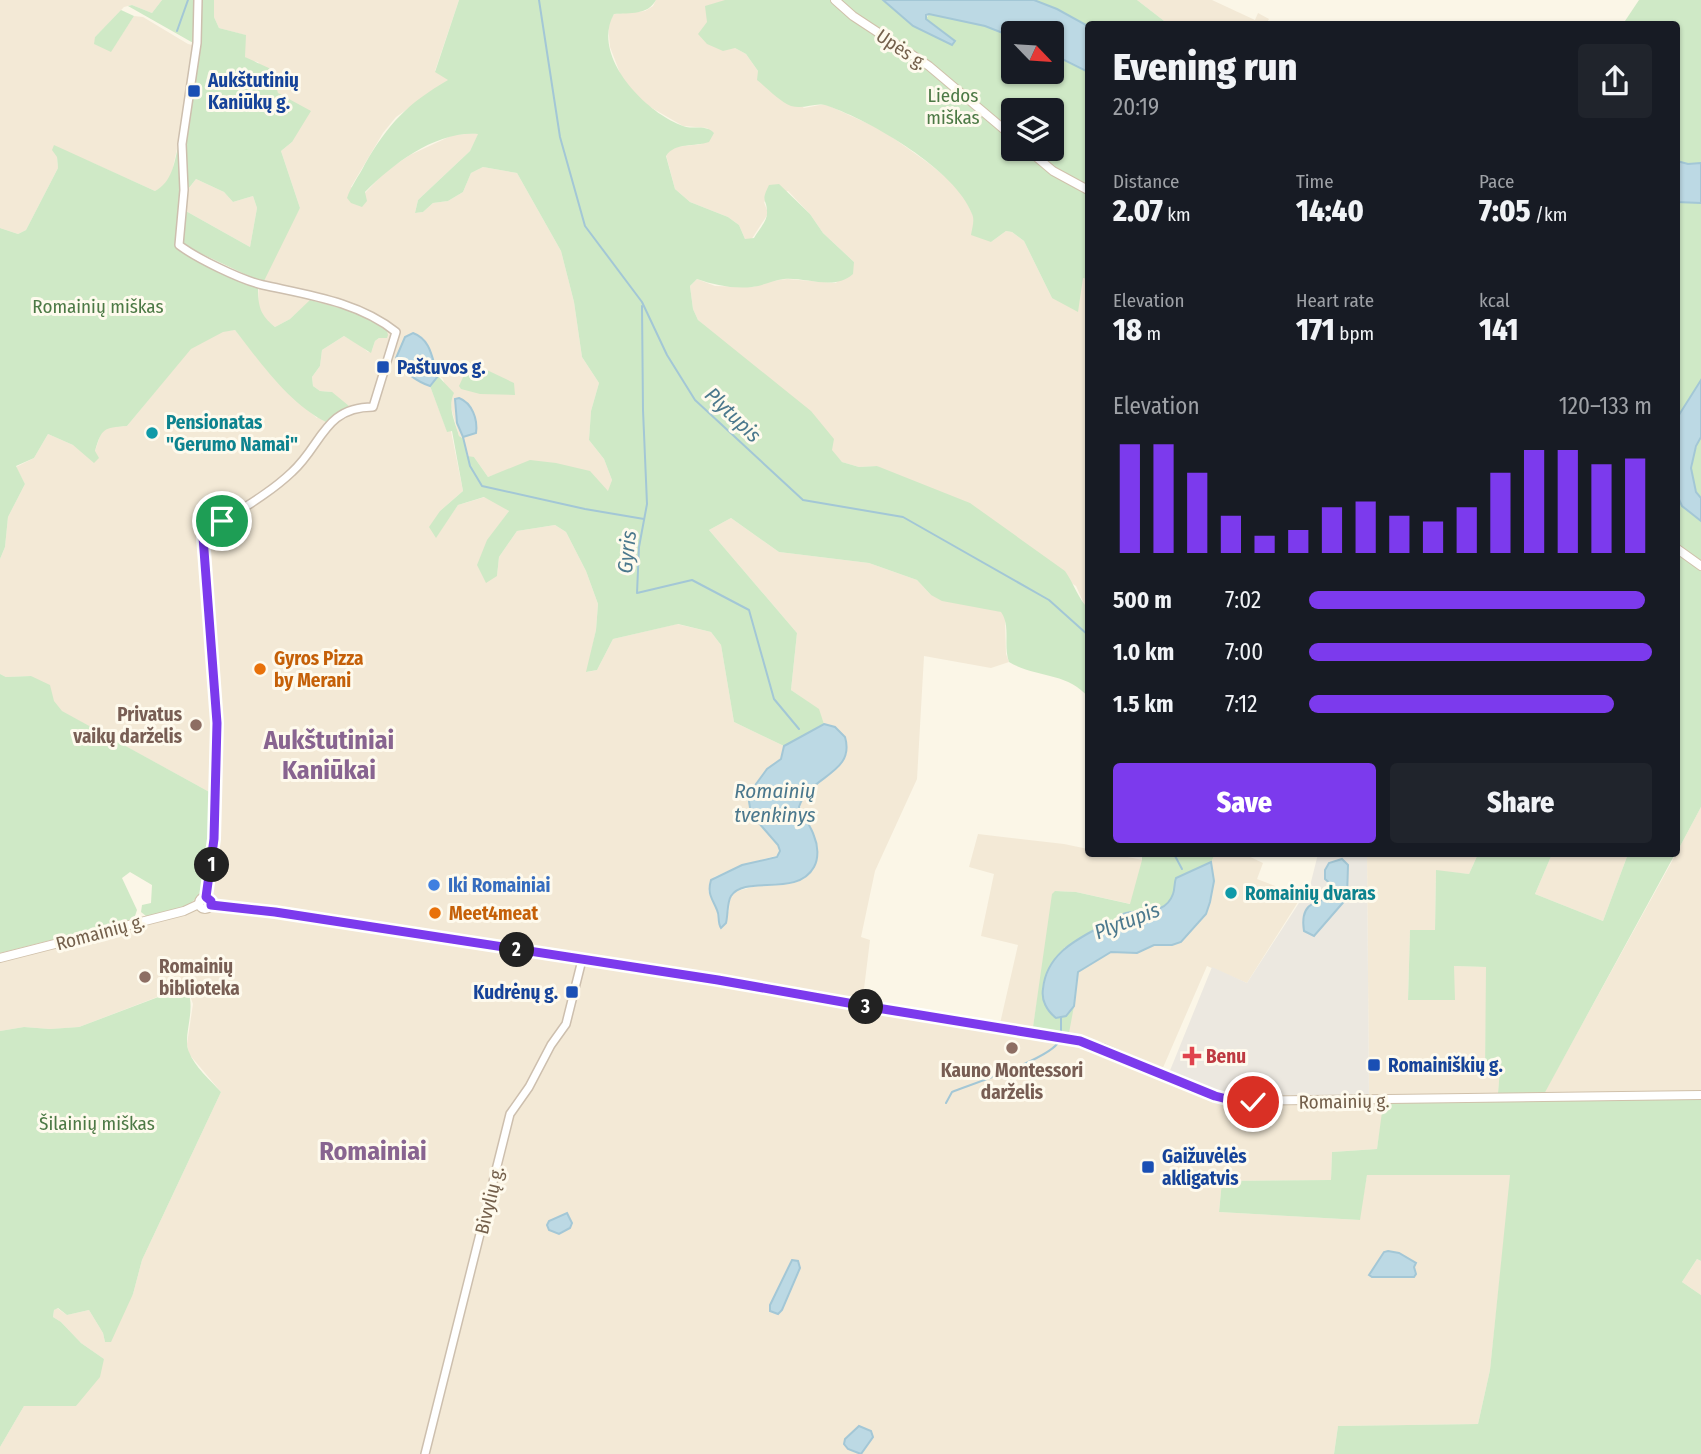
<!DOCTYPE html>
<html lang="en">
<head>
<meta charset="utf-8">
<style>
	body { margin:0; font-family:"Fira Sans Condensed",sans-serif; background:#20242c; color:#f1f3f6; height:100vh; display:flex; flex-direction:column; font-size:26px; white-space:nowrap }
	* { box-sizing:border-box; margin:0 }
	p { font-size:23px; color:#9ea1a6 }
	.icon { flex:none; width:38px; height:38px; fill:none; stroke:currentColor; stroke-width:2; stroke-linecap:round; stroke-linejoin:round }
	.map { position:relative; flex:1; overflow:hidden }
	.side { position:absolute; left:1085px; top:21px; width:595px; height:836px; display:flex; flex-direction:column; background:#171b24; border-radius:7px; box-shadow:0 2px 5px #0004 }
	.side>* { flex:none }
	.needle { width:46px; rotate:115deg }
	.tools { position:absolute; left:1001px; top:21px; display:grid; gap:14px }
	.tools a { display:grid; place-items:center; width:63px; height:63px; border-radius:7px; background:#171b24; box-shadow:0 2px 5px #0004; font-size:35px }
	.pin { position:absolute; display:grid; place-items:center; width:60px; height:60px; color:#fff; margin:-30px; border:4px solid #fff; border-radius:50%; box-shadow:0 2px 7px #0007 }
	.km { position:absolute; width:35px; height:35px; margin:-18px; border-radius:50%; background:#222; color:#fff; font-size:19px; line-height:35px; text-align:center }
	.round { display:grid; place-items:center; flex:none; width:74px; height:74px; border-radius:7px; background:#20242c }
	.overview { display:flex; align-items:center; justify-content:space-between; height:119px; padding:0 28px }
	h1 { font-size:38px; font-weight:800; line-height:52px }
	.stats { display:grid; grid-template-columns:repeat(3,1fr); gap:10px; height:119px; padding:7px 28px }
	.stats div { display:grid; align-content:center }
	.stats b { font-size:30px; font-weight:800 }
	.stats small { font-size:19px; font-weight:400 }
	.stats p { font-size:19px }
	.chart { height:196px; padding:14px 28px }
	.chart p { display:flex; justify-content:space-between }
	.chart svg { width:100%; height:126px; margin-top:7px; stroke:#7c3aed; stroke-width:6 }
	.action { display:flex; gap:14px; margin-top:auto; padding:14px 28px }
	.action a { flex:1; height:80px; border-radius:7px; background:#7c3aed; color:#fff; font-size:28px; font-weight:800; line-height:80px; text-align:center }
	.action a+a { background:#20242c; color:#f1f3f6 }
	ul { padding:0 28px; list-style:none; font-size:23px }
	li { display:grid; grid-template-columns:112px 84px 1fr; align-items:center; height:52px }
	li i { height:18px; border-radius:9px; background:#7c3aed }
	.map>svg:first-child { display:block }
</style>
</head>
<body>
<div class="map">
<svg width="1701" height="1454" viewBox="0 0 1701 1454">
	<rect width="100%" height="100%" fill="#fbf6e7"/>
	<!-- residential -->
	<g fill="#f3e9d6">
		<polygon points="0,0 162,0 152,13 132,5 124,7 95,37 111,51 134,16 143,17 188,44 197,46 182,144 178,144 172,172 165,186 155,191 86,160 57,157 58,168 26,230 18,234 0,228"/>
		<polygon points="214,0 459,0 435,71 449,80 396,117 383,133 351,187 365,193 386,171 410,155 453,135 479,133 470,151 418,200 415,213 423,212 433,203 448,201 463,192 471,173 483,167 517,173 561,251 574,302 582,357 599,383 591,411 589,440 604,459 612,480 609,491 508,470 488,477 474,457 467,457 464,439 459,436 443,379 436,373 432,353 426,343 421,337 405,337 396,358 398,364 425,385 430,386 447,431 451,431 463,491 440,511 436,537 458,505 485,497 496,502 509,511 488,540 497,576 499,557 517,531 555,525 566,532 586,571 598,604 596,630 587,672 597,670 613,639 677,624 711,632 721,645 734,722 784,746 781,759 767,769 748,795 778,845 779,855 742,865 714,877 708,891 717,909 718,924 729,911 730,897 737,891 768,883 779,885 799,881 813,870 800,803 815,782 847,754 845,736 831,725 824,724 818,709 791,690 797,633 709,530 731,518 779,552 869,563 917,580 931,595 995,610 1002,612 1005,618 1006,654 1009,662 991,668 924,656 917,779 875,871 861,937 870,940 862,1005 999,1028 1018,945 981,936 994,874 969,867 978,834 1064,844 1088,849 1088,854 1112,854 1143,860 1131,904 1076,892 1055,891 1033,1027 1068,1033 1078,972 1111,952 1137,953 1154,945 1181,942 1206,914 1214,881 1211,862 1215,854 1244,854 1263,863 1257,879 1275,886 1298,902 1247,983 1207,966 1162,1070 1225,1096 1369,1098 1367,854 1478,854 1469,874 1436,871 1435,931 1410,931 1408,999 1454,1000 1454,966 1487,967 1485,1068 1500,1069 1498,1094 1385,1098 1377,1149 1332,1152 1331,1180 1222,1181 1219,1212 1359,1220 1367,1175 1511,1175 1490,1370 1478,1424 1338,1426 1334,1454 0,1454 0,1447 24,1406 76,1406 104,1359 81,1343 61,1322 53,1317 54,1310 57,1308 67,1315 89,1310 103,1333 105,1342 133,1294 142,1260 221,1092 189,1054 187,1044 193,1004 188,990 160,996 79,1027 50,1029 24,1027 0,1031 0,953 134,919 186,908 213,794 61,711 31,676 6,677 0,674 0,559 5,547 8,517 25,484 16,467 34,458 48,434 73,445 95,451 101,433 108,427 127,426 190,349 223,331 235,330 289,393 317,418 332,392 320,391 313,386 312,377 320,366 322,350 344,336 360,345 368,352 372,350 375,341 379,338 311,300 290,319 275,327 263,318 258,305 259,281 300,208 281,151 292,142 278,93 258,62 250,61 245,57 245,35 219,28 214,17"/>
		<polygon points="656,0 725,0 735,48 746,54 758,71 804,108 825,104 882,130 927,162 952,182 964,197 974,217 991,242 1006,231 1012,232 1024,241 1052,298 1083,277 1088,279 1088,608 1085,606 1076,586 877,466 859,467 842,462 698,320 693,309 690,286 697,279 715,286 753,287 771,281 787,279 836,283 854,262 823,233 810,214 788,191 764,202 768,213 766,217 751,240 745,239 739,225 728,217 690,202 675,189 666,155 667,153 675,147 702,144 708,128 683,126 645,104 623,81 610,47 608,24 614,14 645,11 653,6"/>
		<polygon points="1137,0 1212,0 1255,20 1258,13 1269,19 1266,24 1168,24"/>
		<polygon points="196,179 224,192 233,202 253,196 257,208 250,247 184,210 183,196"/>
		<polygon points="1701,807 1701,1095 1542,1097 1676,854"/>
		<polygon points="1552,854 1628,854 1603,921 1535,894"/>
		<polygon points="1697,1259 1701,1261 1701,1295 1682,1282"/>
	</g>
	<!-- industrial -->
	<polygon fill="#ece8e0" points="1318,854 1367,854 1369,1098 1239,1100 1169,1073 1212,967 1247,983 1310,886"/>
	<!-- green -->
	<g fill="#cfe9c6" fill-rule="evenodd">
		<polygon points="162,0 197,0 195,44 128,6 132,5 152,13"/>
		<polygon points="202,0 214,0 214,17 219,28 246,35 245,57 271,69 278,93 311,111 292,142 281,151 300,208 264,281 259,281 181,244 184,210 250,247 257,208 253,196 233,202 224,192 196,179 185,193 186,140 201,30"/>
		<path d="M459,0H656C648,15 630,13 614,14C590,56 646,113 683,126C694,130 705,124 714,133L709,142C695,147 675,142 666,156L675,189L690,202L728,217L739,225L745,239L754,238C758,231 768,220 767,212C767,198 760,203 769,185L779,184L810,214L823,233L854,262L853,274C835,291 806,277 784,279C772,280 763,286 752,287C733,289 714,285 697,279L690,286L693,309L698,320L811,411L834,439L832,450L842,462L859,467L877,466L970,503L1065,571C1073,582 1079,600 1088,608V697C1068,672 1036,678 1009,662C1003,646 1011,626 1001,612L942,601L931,595L917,580L869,563L779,552L731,518L709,530L797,633L791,690L819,709L824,724L784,746L734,722L721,645L711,632L678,624L613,639L597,670L586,672L596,630L598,604L586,571L566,532L555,525L517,531L499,557L497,576L486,583L477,565L487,540L509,511L484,497L458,505L436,538L429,527L440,511L463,491L452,431L447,432L430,386L438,376L454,393C447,407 455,421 459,436L464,439L467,456L474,457L488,477L530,460L556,463L590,471L608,491L612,480L604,459L589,440L591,411L599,383L582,357L574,302L561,251L517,173L483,167L471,173L463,192L448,201L433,203L423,212L415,213L418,200L470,151L478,134C436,131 394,163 365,192L367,201L362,207L351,203L347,198C351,186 359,176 365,164C389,123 407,104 448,80L435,72Z"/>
		<path d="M725,0H883L913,26L944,32L926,19L929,14L985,26L1013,37V72H1052V54L1088,72V279L1083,278L1078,312L1052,298L1024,241L1012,232L1006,231L991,242L971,235C972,228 975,220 972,214C956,170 871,121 828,106C816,101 805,110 791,106C779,101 767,88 757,80L758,71L746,54L735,48L723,51L707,44L698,34L707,22L705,6ZM1013,110H1052V149H1013Z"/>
		<polygon points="1034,0 1137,0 1168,24 1088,24 1088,26 1057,9"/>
		<polygon points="1639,0 1701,0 1701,163 1688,164 1677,161 1676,24 1623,24"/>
		<polygon points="121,10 134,16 111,52 94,44 95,37"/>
		<path d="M54,145L155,191C172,182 174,164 178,147L180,148L181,191L178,248L182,252L258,287C258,306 260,315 275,327L290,319L310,300L365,315L387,331L388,335L387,338H379L375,341L371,353L344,336L322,350L320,366L312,377L313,386L320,391L332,392L349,406L326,422C289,404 260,362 235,330L223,332L191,349L127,426C103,428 102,428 95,451L99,458L94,463L73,445L48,434L34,458L16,466L25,484L8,517L5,547L0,559V228L18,234L26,230L58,168L57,157L52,150Z"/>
		<polygon points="1676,202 1701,203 1701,380 1677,418"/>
		<polygon points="470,362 514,383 515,395 480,394 461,389 459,386"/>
		<path d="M1701,437V498C1687,480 1691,456 1701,437Z"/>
		<polygon points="1677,495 1682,506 1701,521 1701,807 1677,852"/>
		<path d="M0,674L6,677L31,676L50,685L54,701L62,711L213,794L203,887C190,913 172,911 146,916L141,912L142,905L151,903L152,885L130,872L122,878L137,910L134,919L0,953Z"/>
		<path d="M1142,854H1215L1211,862L1176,878C1174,883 1175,889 1173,894C1167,913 1145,912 1129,912L1119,920L1102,925L1064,948L1066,1016L1074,1006L1069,1033L1033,1027L1052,894L1055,891L1076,892L1130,904L1142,860Z"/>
		<polygon points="1478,854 1552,854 1535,894 1603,921 1628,854 1675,854 1543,1096 1701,1095 1701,1261 1697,1259 1682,1282 1701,1295 1701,1454 1334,1454 1338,1426 1478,1424 1490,1370 1510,1175 1367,1175 1360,1220 1219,1212 1222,1181 1331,1180 1332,1152 1377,1149 1384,1097 1498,1093 1500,1069 1485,1069 1486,967 1454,966 1455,1000 1408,1000 1410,930 1435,930 1436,870 1469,874"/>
		<path d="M188,990C196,1013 182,1036 189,1052C194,1066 211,1081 221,1092L142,1260L133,1294L111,1342H105L103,1333L89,1310L67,1315L58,1308L54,1310L53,1317L61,1322L81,1343L104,1359L100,1377L76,1406H24L0,1447V1031L24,1027L50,1029L79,1027L161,996Z"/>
	</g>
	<!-- water -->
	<g fill="#bcd9e4" stroke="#a3c7d6" stroke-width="2">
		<polygon points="883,0 1034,0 1057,9 1088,26 1088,72 1052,54 1052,33 1013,33 1013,37 985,26 929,14 926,15 926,19 955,41 952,45 913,26"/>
		<polygon points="1677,161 1688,164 1701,163 1701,203 1677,202"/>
		<path d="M413,333C432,340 432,360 438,376L430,386C418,382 401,371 396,358L405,337Z"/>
		<polygon points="1701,380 1701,437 1696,446 1691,468 1696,492 1701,498 1701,521 1682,506 1677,495 1677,418"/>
		<path d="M459,398C472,403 478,419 476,433L463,437L457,423L455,399Z"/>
		<path d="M824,724L835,727L845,737C856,774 808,776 799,807C803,817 811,826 814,836C818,845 819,858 814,867C797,898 745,874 731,896C727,902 728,915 726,923L721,928C717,922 720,916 717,910C712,898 707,894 711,880L742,865L777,857L780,851L778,845L751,814L748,795L767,769L781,759L784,746Z"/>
		<path d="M1342,859L1348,865L1347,898L1314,936L1304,931C1300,906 1311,902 1333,897L1332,885L1325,879V870L1329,863Z"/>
		<path d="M1211,862L1214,881L1210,902L1206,914L1181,942L1172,945H1154L1137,953L1111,952L1078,972L1074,1006L1066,1016L1056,1018C1047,1011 1041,1000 1043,989C1046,956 1073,941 1100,927C1109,922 1117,923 1123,914C1140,908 1165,917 1173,894C1175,889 1174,883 1176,878Z"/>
		<polygon points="567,1213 572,1223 570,1228 559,1234 549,1230 547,1225 549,1221"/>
		<polygon points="1388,1251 1399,1253 1416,1263 1414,1267 1416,1274 1414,1277 1372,1277 1369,1275 1384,1252"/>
		<polygon points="792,1260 798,1261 800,1268 782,1310 778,1314 770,1311 770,1305"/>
		<polygon points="859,1426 871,1431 873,1437 861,1454 848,1449 844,1444 845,1439"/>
	</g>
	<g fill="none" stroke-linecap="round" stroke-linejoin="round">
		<!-- stream -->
		<g stroke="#a3c7d6" stroke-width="2">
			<polyline points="539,0 560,137 585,226 642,302 667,355 695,400 803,500 903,517 1049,600 1088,635"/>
			<polyline points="177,31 188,0"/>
			<polyline points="642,306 643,410 647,504 639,547 637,593 692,580 749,610 774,699 799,729"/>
			<polyline points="463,437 470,466 482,486 585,509 644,519"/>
			<polyline points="1174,854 1182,869"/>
			<polyline points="1061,1032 1061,1017"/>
			<path d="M946,1103L952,1092C972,1084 1052,1058 1059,1041"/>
		</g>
		<!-- tertiary casing -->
		<g stroke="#cdbfae" stroke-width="10">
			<g id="tertiary">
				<path d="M198,0L197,43L182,144L184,190L179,245C196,258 241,280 263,285C308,295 359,302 396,332L373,407C324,407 322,445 292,472C269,494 238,511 212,528L203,537L217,723L214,839L207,897"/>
				<polyline points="425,1454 510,1114 529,1087 551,1045 566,1024 582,960"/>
			</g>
		</g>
		<!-- secondary casing -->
		<g stroke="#d0c1ab" stroke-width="10">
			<g id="secondary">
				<polyline points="835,0 853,16 929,66 1013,137"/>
				<polyline points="1027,149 1053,171 1088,190"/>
				<polyline points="1676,548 1701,566"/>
				<circle cx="205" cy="903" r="6"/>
				<polyline points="211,905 275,912 718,980 871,1007 1068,1038 1103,1048 1215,1096 1235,1101 1701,1095"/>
				<polyline points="0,958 184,911 199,904"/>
			</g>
		</g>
		<!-- tertiary -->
		<use href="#tertiary" stroke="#fff" stroke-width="7"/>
		<!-- secondary -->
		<use href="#secondary" stroke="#fff" stroke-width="8"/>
	</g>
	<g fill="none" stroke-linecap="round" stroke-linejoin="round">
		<!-- route casing -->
		<g stroke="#fff" stroke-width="14">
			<polyline id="route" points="222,521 203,537 217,723 214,839 206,897 211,901 211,905 275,912 718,980 871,1007 1080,1041 1215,1096 1235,1101 1253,1102"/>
		</g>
		<!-- route -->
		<use href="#route" stroke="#7c3aed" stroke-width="9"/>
	</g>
	<!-- markers -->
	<g fill="#1a4fb4" stroke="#fefaed" stroke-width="2.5">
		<rect x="187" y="84" width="14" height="14" rx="3.5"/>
		<rect x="376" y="360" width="14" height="14" rx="3.5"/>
		<rect x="565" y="985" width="14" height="14" rx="3.5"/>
		<rect x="1367" y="1058" width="14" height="14" rx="3.5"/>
		<rect x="1141" y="1160" width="14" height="14" rx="3.5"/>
	</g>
	<g fill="#0f9aa8" stroke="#fefaed" stroke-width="2.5">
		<circle cx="152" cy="433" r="7"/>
		<circle cx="1231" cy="893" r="7"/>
	</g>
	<g fill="#e8710a" stroke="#fefaed" stroke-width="2.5">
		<circle cx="260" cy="669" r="7"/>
		<circle cx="435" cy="913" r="7"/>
	</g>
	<g fill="#8d6e63" stroke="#fefaed" stroke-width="2.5">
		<circle cx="196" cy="725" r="7"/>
		<circle cx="145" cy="977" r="7"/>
		<circle cx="1012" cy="1048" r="7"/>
	</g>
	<circle fill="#3f7fe0" stroke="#fefaed" stroke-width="2.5" cx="434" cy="885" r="7"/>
	<path fill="#e0444e" stroke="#fefaed" stroke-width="2.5" d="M1188.5 1045.5h7v7h7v7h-7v7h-7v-7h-7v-7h7z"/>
	<g text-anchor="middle" stroke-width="6" stroke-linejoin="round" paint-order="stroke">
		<!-- street labels -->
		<g font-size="19" fill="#74604c" stroke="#fefaed">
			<text transform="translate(902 49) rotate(34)" y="7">Upės g.</text>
			<text transform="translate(100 932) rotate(-15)" y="7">Romainių g.</text>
			<text transform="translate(1344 1101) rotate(-1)" y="7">Romainių g.</text>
			<text transform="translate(489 1200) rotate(-76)" y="7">Bivylių g.</text>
		</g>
		<!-- transit labels -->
		<g font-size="19" font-weight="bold" fill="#164399" stroke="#fefaed" text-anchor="start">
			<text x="208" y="87">Aukštutinių<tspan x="208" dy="22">Kaniūkų g.</tspan></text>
			<text x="397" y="374">Paštuvos g.</text>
			<text x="558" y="999" text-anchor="end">Kudrėnų g.</text>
			<text x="1388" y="1072">Romainiškių g.</text>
			<text x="1162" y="1163">Gaižuvėlės<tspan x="1162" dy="22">akligatvis</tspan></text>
		</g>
		<!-- park labels -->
		<g font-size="19" fill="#4c7945" stroke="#fefaed">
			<text x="953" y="102">Liedos<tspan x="953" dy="22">miškas</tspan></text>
			<text x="98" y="313">Romainių miškas</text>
			<text x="97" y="1130">Šilainių miškas</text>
		</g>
		<!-- culture labels -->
		<g font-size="19" font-weight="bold" fill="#0d838f" stroke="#fefaed" text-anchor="start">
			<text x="166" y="429">Pensionatas<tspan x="166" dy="22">"Gerumo Namai"</tspan></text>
			<text x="1245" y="900">Romainių dvaras</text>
		</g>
		<!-- food labels -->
		<g font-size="19" font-weight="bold" fill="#c56008" stroke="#fefaed" text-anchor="start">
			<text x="274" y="665">Gyros Pizza<tspan x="274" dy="22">by Merani</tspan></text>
			<text x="449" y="920">Meet4meat</text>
		</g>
		<!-- education labels -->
		<g font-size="19" font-weight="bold" fill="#785e54" stroke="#fefaed" text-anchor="end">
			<text x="182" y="721">Privatus<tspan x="182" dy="22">vaikų darželis</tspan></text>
			<text x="159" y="973" text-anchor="start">Romainių<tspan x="159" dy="22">biblioteka</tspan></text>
			<text x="1012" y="1077" text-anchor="middle">Kauno Montessori<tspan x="1012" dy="22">darželis</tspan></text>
		</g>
		<!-- shop labels -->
		<g font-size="19" font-weight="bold" fill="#366cbe" stroke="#fefaed" text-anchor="start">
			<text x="448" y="892">Iki Romainiai</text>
		</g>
		<!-- health labels -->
		<g font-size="19" font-weight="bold" fill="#be3a42" stroke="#fefaed" text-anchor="start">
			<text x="1206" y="1063">Benu</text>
		</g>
		<!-- water labels -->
		<g font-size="21" font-style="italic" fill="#4b788d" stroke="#fefaed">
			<text transform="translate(733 415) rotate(44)" y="7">Plytupis</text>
			<text transform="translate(627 552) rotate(-84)" y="7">Gyris</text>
			<text x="775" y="798">Romainių<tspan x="775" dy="24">tvenkinys</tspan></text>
			<text transform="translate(1127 921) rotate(-21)" y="7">Plytupis</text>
		</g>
		<!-- district labels -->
		<g font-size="26" font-weight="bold" fill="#886490" stroke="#fefaed">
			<text x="329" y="749">Aukštutiniai<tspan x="329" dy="30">Kaniūkai</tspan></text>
			<text x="373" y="1160">Romainiai</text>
		</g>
	</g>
</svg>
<div class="tools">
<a><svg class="needle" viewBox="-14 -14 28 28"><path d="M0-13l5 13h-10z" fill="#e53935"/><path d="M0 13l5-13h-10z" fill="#9ea1a6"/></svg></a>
<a><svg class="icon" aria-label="layers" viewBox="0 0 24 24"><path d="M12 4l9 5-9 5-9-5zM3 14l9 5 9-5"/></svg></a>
</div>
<div class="pin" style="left:222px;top:521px;background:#1e9e55"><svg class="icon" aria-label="arrive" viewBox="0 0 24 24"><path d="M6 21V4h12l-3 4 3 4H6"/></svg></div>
<div class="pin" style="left:1253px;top:1102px;background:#d93025"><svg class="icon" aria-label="check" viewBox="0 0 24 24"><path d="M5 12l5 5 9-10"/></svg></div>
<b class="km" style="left:212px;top:865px">1</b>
<b class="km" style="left:517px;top:950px">2</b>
<b class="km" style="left:866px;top:1007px">3</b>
<section class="side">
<div class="overview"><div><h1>Evening run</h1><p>20:19</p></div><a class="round"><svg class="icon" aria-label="share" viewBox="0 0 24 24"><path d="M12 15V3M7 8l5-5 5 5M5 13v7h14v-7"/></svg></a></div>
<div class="stats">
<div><p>Distance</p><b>2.07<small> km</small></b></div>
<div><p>Time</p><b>14:40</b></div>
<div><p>Pace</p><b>7:05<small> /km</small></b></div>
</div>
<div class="stats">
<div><p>Elevation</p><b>18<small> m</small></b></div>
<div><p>Heart rate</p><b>171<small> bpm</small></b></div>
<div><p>kcal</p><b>141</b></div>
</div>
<div class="chart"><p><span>Elevation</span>120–133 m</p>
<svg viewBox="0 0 160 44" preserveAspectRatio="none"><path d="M5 44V6M15 44V6M25 44V16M35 44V31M45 44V38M55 44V36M65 44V28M75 44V26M85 44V31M95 44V33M105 44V28M115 44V16M125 44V8M135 44V8M145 44V13M155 44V11"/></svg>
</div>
<ul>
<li><b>500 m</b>7:02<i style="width:98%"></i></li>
<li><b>1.0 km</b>7:00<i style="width:100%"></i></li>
<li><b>1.5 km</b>7:12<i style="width:89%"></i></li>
</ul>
<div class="action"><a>Save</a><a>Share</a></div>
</section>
</div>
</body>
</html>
